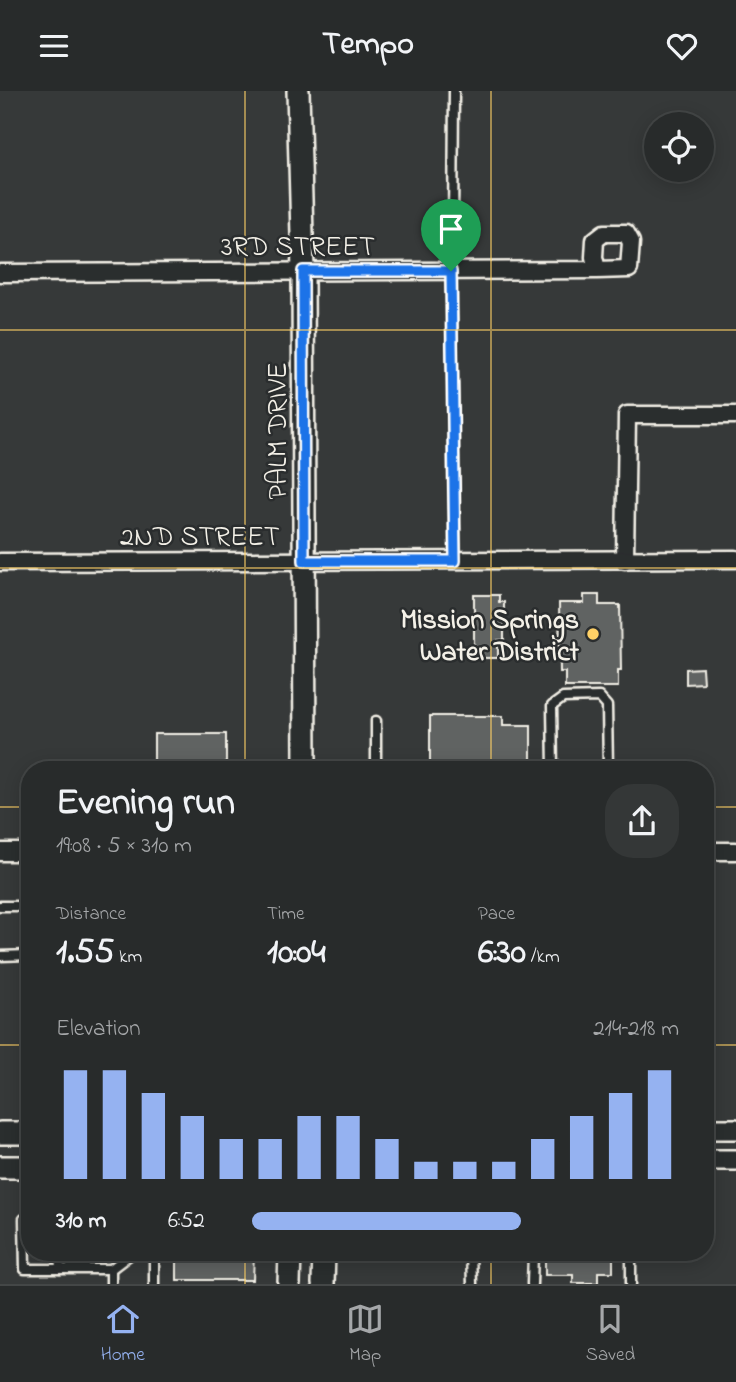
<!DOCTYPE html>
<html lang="en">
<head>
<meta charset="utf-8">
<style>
	body { margin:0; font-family:"Indie Flower",sans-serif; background:#343737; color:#f1f3f6; height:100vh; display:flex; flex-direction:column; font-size:26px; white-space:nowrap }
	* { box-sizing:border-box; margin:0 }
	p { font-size:23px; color:#a5a7a9 }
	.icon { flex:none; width:38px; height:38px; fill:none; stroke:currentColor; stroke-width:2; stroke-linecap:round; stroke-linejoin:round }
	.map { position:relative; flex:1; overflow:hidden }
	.sheet { position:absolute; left:21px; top:670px; width:693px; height:500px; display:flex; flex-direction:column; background:#282b2b; border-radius:28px; box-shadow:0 4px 18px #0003,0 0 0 2px #444747 }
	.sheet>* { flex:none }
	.buttons { position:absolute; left:644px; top:21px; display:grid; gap:14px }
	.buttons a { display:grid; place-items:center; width:70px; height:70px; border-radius:50%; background:#282b2b; box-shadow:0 4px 18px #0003,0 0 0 2px #444747; font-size:35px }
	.pin { position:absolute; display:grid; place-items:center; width:60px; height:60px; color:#fff; margin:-72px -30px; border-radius:50% 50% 50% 0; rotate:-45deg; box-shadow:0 0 7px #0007 }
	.pin .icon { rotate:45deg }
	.round { display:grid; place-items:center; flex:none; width:74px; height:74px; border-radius:28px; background:#343737 }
	.summary { display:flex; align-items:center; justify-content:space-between; height:119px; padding:0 35px }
	h1 { font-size:38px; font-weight:700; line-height:52px }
	.stats { display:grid; grid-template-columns:repeat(3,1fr); gap:10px; height:119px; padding:7px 35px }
	.stats div { display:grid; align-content:center }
	.stats b { font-size:35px; font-weight:700 }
	.stats small { font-size:19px; font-weight:400 }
	.stats p { font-size:19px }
	.chart { height:196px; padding:14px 35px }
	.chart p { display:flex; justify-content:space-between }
	.chart svg { width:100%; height:126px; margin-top:7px; stroke:#95b2f1; stroke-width:6 }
	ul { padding:0 35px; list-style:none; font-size:23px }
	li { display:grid; grid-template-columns:112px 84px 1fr; align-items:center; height:52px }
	li i { height:18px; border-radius:9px; background:#95b2f1 }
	header { display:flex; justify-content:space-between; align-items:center; height:91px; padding:0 35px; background:#282b2b; font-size:32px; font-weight:700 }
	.dock { display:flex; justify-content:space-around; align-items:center; height:98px; border-top:2px solid #444747; background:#282b2b; font-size:19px; color:#a5a7a9 }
	.dock a { display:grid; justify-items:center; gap:4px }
	.dock .on { color:#95b2f1 }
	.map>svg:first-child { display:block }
</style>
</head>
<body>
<header><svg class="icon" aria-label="menu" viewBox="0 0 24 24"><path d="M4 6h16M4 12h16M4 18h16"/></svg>Tempo<svg class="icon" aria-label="heart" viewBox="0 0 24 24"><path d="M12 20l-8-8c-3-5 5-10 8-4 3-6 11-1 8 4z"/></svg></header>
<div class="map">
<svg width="736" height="1193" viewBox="0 0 736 1193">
	<rect width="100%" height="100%" fill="#363939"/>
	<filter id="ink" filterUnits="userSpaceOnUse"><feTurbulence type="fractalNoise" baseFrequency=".0143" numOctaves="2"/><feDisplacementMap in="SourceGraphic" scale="14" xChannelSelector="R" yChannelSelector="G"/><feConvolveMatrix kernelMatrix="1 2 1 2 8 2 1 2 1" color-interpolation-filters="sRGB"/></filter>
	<g filter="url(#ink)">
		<!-- building -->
		<g fill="#616362" stroke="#f4f1e8" stroke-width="2">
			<polygon points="474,504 499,504 499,511 504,511 504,549 498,549 498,567 474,567"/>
			<polygon points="584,504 599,504 599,514 620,514 621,579 618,579 618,596 565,596 565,581 560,581 559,512 584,512"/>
			<polygon points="702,577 703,592 686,593 686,578"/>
			<polygon points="430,625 503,625 503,634 531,634 531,679 430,679"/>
			<rect x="154" y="643" width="72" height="36"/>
			<polygon points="205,1162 254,1162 253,1189 177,1189 177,1165 205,1165"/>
			<polygon points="545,1162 613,1162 613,1181 598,1181 598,1192 573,1192 573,1184 545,1184"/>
		</g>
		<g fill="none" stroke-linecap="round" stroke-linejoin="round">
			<!-- service casing -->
			<g stroke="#f4f1e8" stroke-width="13">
				<g id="service">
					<polyline points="454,0 453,142 451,179 455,469"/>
					<polyline points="376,679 376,630"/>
					<polyline points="553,679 552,615 563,607 599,606 607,615 608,679"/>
					<polyline points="0,815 30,815"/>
					<polyline points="0,865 30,864"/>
					<polyline points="27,966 28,1039"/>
					<polyline points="30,1128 24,1128 25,1178 111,1178 111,1193"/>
					<polyline points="59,1162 60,1178"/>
					<polyline points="154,1162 154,1193"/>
					<polyline points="471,1162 472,1193"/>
					<polyline points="111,1178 132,1162"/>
					<polyline points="532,1193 533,1162"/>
					<polyline points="631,1193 631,1162"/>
				</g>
			</g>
			<!-- minor casing -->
			<g stroke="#f4f1e8" stroke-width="21">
				<g id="minor">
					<polyline points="0,182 597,179 629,178 631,151 626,142 604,142 595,149 594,166 597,179"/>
					<polyline points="625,469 627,324 736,324"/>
					<polyline points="0,471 736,468"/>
					<polyline points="705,760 736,760"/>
					<polyline points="0,761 30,761"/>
				</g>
			</g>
			<!-- tertiary casing -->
			<g stroke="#f4f1e8" stroke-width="24">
				<g id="tertiary">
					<polyline points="705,1038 736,1038"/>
					<polyline points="705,1069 736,1069"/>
				</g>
			</g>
			<!-- secondary casing -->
			<g stroke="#f4f1e8" stroke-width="26">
				<g id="secondary">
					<polyline points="298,0 303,180 305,679"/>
					<polyline points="0,1042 30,1042"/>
					<polyline points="0,1076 30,1076"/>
					<polyline points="289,1193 290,1162"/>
					<polyline points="323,1193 324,1162"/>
				</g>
			</g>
			<!-- service -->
			<use href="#service" stroke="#2a2d2e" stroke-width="8"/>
			<!-- minor -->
			<use href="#minor" stroke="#2a2d2e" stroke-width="16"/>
			<!-- tertiary -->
			<use href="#tertiary" stroke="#2a2d2e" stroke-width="19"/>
			<!-- secondary -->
			<use href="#secondary" stroke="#2a2d2e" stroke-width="21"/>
		</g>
	</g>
	<g fill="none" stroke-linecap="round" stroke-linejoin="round" filter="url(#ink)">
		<!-- route casing -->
		<g stroke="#fff" stroke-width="14">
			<polygon id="route" points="303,180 451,180 455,470 304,470"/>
		</g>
		<!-- route -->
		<use href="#route" stroke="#1a73e8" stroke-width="9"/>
	</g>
	<!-- grid -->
	<path fill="none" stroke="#ffd166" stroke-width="2" stroke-opacity="0.55" d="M245,0V679M491,0V679M0,239H736M0,477H736M0,716H30M705,716H736M0,954H30M705,954H736M245,1162V1193M491,1162V1193"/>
	<!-- markers -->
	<circle fill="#ffd166" stroke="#2a2d2e" stroke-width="2.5" cx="593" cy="543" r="7"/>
	<g text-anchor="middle" stroke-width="5" stroke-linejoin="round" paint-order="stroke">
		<!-- street labels -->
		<g font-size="28" fill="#f4f1e8" stroke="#2a2d2e">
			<text x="298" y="164">3RD STREET</text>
			<text transform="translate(276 340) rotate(-90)" y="10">PALM DRIVE</text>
			<text x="200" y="454">2ND STREET</text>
		</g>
		<!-- poi labels -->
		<g font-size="28" font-weight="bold" fill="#f4f1e8" stroke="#2a2d2e" text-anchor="end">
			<text x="579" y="537">Mission Springs<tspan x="579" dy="32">Water District</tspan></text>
		</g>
	</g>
</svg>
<div class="buttons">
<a><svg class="icon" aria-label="locate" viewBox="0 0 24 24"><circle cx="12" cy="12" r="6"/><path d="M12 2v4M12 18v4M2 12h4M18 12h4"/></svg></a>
</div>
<div class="pin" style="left:451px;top:180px;background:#1e9e55"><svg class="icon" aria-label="arrive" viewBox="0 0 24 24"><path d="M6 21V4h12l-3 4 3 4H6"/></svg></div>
<section class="sheet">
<div class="summary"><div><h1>Evening run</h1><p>19:08 · 5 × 310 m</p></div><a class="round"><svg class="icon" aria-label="share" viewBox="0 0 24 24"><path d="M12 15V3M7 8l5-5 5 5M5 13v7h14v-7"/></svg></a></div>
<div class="stats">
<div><p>Distance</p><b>1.55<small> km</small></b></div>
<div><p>Time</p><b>10:04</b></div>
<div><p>Pace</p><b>6:30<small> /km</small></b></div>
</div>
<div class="chart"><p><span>Elevation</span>214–218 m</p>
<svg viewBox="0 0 160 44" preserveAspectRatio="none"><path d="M5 44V6M15 44V6M25 44V14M35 44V22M45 44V30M55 44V30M65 44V22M75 44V22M85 44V30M95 44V38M105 44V38M115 44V38M125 44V30M135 44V22M145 44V14M155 44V6"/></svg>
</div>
<ul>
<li><b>310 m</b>6:52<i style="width:63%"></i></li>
</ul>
</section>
</div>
<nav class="dock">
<a class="on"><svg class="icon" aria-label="home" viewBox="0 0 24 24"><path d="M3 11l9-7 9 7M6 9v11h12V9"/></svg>Home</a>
<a><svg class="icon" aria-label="map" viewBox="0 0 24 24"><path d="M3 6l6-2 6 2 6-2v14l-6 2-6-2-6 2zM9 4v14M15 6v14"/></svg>Map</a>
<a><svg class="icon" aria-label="saved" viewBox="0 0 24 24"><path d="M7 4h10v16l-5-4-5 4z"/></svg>Saved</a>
</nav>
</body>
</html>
